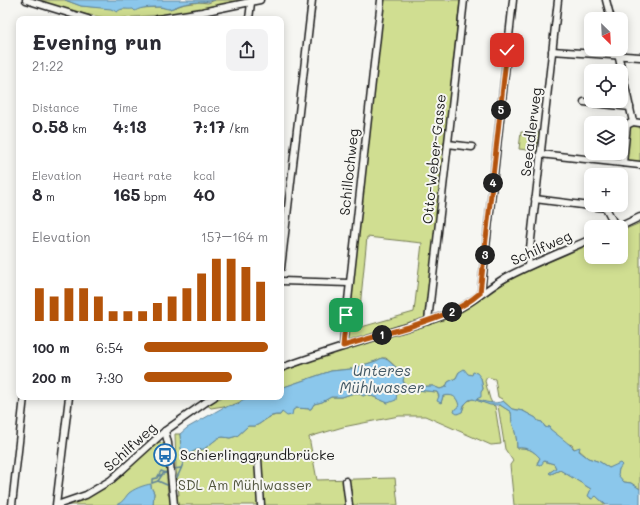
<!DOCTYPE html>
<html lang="en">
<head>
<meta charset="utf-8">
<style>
	body { margin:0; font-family:Mali,sans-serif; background:#f2f2f3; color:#2b2b33; height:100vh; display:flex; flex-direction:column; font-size:15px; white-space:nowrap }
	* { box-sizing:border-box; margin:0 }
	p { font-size:13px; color:#7c7c81 }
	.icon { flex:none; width:22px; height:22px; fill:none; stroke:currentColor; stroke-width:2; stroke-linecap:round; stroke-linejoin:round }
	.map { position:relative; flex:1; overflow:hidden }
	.sheet { position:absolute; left:16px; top:16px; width:268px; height:384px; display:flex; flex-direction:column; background:#fff; border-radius:8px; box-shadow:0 2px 10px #0003 }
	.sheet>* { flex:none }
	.needle { width:26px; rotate:156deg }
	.controls { position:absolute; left:584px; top:12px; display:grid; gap:8px }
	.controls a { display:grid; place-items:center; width:44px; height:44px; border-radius:8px; background:#fff; box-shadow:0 2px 10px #0003; font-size:20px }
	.pin { position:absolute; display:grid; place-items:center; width:34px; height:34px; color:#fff; margin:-17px; border-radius:8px; box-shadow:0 2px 6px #0006 }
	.km { position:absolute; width:20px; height:20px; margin:-10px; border-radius:50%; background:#222; color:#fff; font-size:11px; line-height:20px; text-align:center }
	.round { display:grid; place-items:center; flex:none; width:42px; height:42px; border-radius:8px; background:#f2f2f3 }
	.overview { display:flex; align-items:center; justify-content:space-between; height:68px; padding:0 16px }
	h1 { font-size:22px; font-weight:700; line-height:30px }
	.metrics { display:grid; grid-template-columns:repeat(3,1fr); gap:6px; height:68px; padding:4px 16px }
	.metrics div { display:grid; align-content:center }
	.metrics b { font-size:17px; font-weight:700 }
	.metrics small { font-size:11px; font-weight:400 }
	.metrics p { font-size:11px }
	.chart { height:112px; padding:8px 16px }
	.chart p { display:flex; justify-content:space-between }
	.chart svg { width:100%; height:72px; margin-top:4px; stroke:#b45309; stroke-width:6 }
	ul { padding:0 16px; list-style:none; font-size:13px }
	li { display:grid; grid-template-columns:64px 48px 1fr; align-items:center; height:30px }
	li i { height:10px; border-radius:5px; background:#b45309 }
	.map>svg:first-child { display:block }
</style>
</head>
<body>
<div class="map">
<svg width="640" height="505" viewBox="0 0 640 505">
	<rect width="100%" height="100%" fill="#f6f6f2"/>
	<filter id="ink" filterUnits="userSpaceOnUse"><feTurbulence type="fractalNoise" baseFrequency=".025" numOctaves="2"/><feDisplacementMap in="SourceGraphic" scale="8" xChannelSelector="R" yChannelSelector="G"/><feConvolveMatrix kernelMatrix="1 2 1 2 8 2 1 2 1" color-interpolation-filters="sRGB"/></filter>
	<g filter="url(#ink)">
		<!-- green -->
		<g fill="#d0de91" stroke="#767d56" fill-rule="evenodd">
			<polygon points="32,0 65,0 81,6 120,9 159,7 170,9 185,4 194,3 199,2 208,3 215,0 244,0 200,10 160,15 112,19 78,13"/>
			<path d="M384,0H460L426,315L428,321L444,319L462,311L485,294L520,274L591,244V257H621V231L640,223V489L631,483L624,482L617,475L619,469L613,467L609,468L600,462L588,458L579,450L574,449L572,445L566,443L550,429L545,427L542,422L537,421L536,418L523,411L512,409L503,401L502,399L498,397L495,379L487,377L485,381L490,399L492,403H487L475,399L483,389L481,378L459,372L456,378L448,382L446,387L440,389L433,386L406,387L398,369L386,358H382L376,361L351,369L331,371L281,388V372L346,348ZM367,237L422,243L414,312L358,328Z"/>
			<path d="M634,124L640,126V162C620,171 628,137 629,128Z"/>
			<polygon points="521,132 540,133 538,149 536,151 519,149"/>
			<path d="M406,389L437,392L441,403L443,396C458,392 457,401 462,412C464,406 465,401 473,399L495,406L501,444L491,445L425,416H399L343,427L309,437L317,480L395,478L398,505H153L154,493L151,487V485L129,493L122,503L116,505H64L101,490L121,477L154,444L160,442L163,443L165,446L168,495H179L176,470L175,434H180L181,442L184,452L189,454L196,450L204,449L218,438L223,437L230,438L237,436L248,426C251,426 253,426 255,426C264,423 267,415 280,415L282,412C287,413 292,411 296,408L311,409L314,404L322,402L331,397H342L354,393H359L363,396L367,394L388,403L397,393Z"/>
			<polygon points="223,397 253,397 225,408 224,406 211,408 206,404"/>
			<path d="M500,405L511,412C512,415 511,418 512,422C515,431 517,437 517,448C527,447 533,450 540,458L537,463L544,461L554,464L556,468L549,473L551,474L560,470L591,489L589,496L591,499L596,496L606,505H514L510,465L513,461L505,449L498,406Z"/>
		</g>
		<!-- water -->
		<g fill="#8bc7eb" stroke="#5f8398">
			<path d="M65,0H215C205,3 195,1 184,4C179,5 174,8 169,9C166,9 163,7 160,7C152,7 141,7 135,11L133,9C126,10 122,7 117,12L111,9L81,6Z"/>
			<path d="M382,358C391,359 393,369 402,369L405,374L403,381L406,387L433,386L440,389L446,387L448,382L456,378L459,372L464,369L468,374L472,375L473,372L477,373L481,378L483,389L481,392V397L476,399C485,402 494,405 503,401L512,409L523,411L536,418L538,421L542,422L545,427L548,428L549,426L550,429C556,434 570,444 574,449L580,447L579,451L588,458L600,462L609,468L620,463L622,465L619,469L618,475L624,482L631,483L640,489V505H606L596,496L592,499L588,496L591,489L560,470L551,474L549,473L556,468L554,464L544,461L541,465L537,464L540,458C533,450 527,447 517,448C517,438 515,431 512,422C511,418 512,415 511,412L500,405H490L473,399L469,400L464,405L462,412L457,414L454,412L455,409L459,406C457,396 452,394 443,396L441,403L437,401L439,396L437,392L406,389L397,393L396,400L388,403L367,394L363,396L359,393H354L342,397H331L322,402L314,404L311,409L296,408L293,410L292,415L287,416L282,412L280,415C267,414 264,423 255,426C253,426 251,426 248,426L237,436L230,438L223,437L218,438L204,449L196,450L189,454L184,452L181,449L180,434L187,428L224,407L225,408L228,406L238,404C246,393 268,397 281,397V388L331,371L351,369L376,361Z"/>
			<path d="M151,484V487L154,493L153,505H116C123,502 124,499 128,494C133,489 144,485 151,484Z"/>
		</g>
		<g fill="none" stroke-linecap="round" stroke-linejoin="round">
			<!-- stream -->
			<g stroke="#5f8398" stroke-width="1.5">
				<polyline points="173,469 181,468"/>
				<polyline points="159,476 169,471"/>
				<polyline points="158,481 162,475"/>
				<path d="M174,481C179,478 184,460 187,453"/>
				<polyline points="152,483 158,481 167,485 171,483"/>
				<polyline points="152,483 152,479 157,478 161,471 166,473"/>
			</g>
			<!-- street casing -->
			<g stroke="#1c1c1c" stroke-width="9">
				<g id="street">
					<polyline points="26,0 88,19"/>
					<polyline points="606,0 611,19"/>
					<polyline points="158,19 202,12 260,0"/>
					<polyline points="249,19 251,3"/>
					<polyline points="617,49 633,122"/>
					<polyline points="552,51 640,57"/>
					<polyline points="584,102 630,107"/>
					<polyline points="448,144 472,147"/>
					<polyline points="540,154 640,165"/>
					<polyline points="623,163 627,125 633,122 640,123"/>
					<polyline points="535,199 606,208 616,227"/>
					<polyline points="619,227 640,217"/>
					<polyline points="528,266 558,0"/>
					<polyline points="281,268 312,0"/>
					<polyline points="281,281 349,283"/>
					<polyline points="481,293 513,0"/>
					<polyline points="428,321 464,0"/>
					<polyline points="343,346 381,0"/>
					<path d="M281,368C318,354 356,343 394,331C414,325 435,320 454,311C472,303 488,288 505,278C533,263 562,252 591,239"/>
					<polyline points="165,431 168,443 174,505"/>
					<polyline points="258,459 261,505"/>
					<polyline points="346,481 349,505"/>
					<polyline points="12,505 24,397"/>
					<polyline points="56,505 69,397"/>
					<polyline points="57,505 86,495 111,480 165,431 206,402 214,397"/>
				</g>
			</g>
			<!-- street -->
			<use href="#street" stroke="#f6f6f2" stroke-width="6"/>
		</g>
	</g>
	<g fill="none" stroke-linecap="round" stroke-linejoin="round" filter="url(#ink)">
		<!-- route casing -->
		<g stroke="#fff" stroke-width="8">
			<path id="route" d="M346,315L343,346C364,340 384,334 405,328C433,319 458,312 480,293L507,50"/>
		</g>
		<!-- route -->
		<use href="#route" stroke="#b45309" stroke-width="5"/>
	</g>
	<!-- icons -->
	<defs>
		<g id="bus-ring" transform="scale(1.15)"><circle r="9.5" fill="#f6f6f2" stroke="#1f6fb2" stroke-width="1.5"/><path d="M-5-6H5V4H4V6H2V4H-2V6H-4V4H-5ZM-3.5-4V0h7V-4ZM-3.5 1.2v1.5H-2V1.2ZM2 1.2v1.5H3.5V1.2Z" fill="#1f6fb2"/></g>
	</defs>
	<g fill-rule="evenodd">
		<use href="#bus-ring" x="165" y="455"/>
	</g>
	<g text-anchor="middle" stroke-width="4" stroke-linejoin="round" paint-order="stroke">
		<!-- street labels -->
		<g font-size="14" fill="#1c1c1c" stroke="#f6f6f2">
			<text transform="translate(531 132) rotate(-83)" y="5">Seeadlerweg</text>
			<text transform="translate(434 159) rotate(-84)" y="5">Otto-Weber-Gasse</text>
			<text transform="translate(349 172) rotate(-84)" y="5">Schillochweg</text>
			<text transform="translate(541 248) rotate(-24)" y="5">Schilfweg</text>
			<text transform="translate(130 447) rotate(-42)" y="5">Schilfweg</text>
		</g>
		<!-- poi labels -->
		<g font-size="14" fill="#1c1c1c" stroke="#f6f6f2" text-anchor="start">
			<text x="180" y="460">Schierlinggrundbrücke</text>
		</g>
		<!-- park labels -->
		<g font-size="14" fill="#52563f" stroke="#f6f6f2">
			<text x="245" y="490">SDL Am Mühlwasser</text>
		</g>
		<!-- water labels -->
		<g font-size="15" font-style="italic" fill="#435864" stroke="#f6f6f2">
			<text x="382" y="376">Unteres<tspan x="382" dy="17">Mühlwasser</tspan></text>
		</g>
	</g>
</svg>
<div class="controls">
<a><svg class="needle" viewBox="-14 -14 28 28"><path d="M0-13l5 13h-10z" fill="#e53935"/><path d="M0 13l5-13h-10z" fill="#7c7c81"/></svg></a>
<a><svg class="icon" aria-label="locate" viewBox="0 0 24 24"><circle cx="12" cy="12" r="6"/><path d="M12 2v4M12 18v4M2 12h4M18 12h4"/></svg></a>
<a><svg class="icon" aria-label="layers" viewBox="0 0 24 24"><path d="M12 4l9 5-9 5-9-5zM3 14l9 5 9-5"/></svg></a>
<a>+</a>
<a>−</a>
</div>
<div class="pin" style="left:346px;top:315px;background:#1e9e55"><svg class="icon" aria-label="arrive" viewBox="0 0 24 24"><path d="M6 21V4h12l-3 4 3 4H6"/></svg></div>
<div class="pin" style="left:507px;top:50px;background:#d93025"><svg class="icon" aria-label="check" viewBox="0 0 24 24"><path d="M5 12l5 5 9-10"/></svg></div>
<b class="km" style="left:382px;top:335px">1</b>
<b class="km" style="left:452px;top:312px">2</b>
<b class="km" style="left:485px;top:255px">3</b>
<b class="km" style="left:493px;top:183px">4</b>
<b class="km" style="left:501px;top:110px">5</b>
<section class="sheet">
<div class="overview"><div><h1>Evening run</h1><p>21:22</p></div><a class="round"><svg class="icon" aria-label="share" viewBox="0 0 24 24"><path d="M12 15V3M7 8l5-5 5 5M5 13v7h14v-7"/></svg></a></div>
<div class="metrics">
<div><p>Distance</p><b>0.58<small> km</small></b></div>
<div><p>Time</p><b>4:13</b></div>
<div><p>Pace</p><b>7:17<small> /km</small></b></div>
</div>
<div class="metrics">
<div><p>Elevation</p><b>8<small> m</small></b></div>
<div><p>Heart rate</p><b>165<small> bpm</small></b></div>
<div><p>kcal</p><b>40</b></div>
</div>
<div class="chart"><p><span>Elevation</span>157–164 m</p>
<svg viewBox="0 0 160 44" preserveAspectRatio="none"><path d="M5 44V24M15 44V29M25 44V24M35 44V24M45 44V29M55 44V38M65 44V38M75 44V38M85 44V33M95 44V29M105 44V24M115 44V15M125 44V6M135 44V6M145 44V11M155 44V20"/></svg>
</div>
<ul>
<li><b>100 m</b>6:54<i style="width:100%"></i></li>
<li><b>200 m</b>7:30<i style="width:71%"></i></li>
</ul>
</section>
</div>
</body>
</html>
